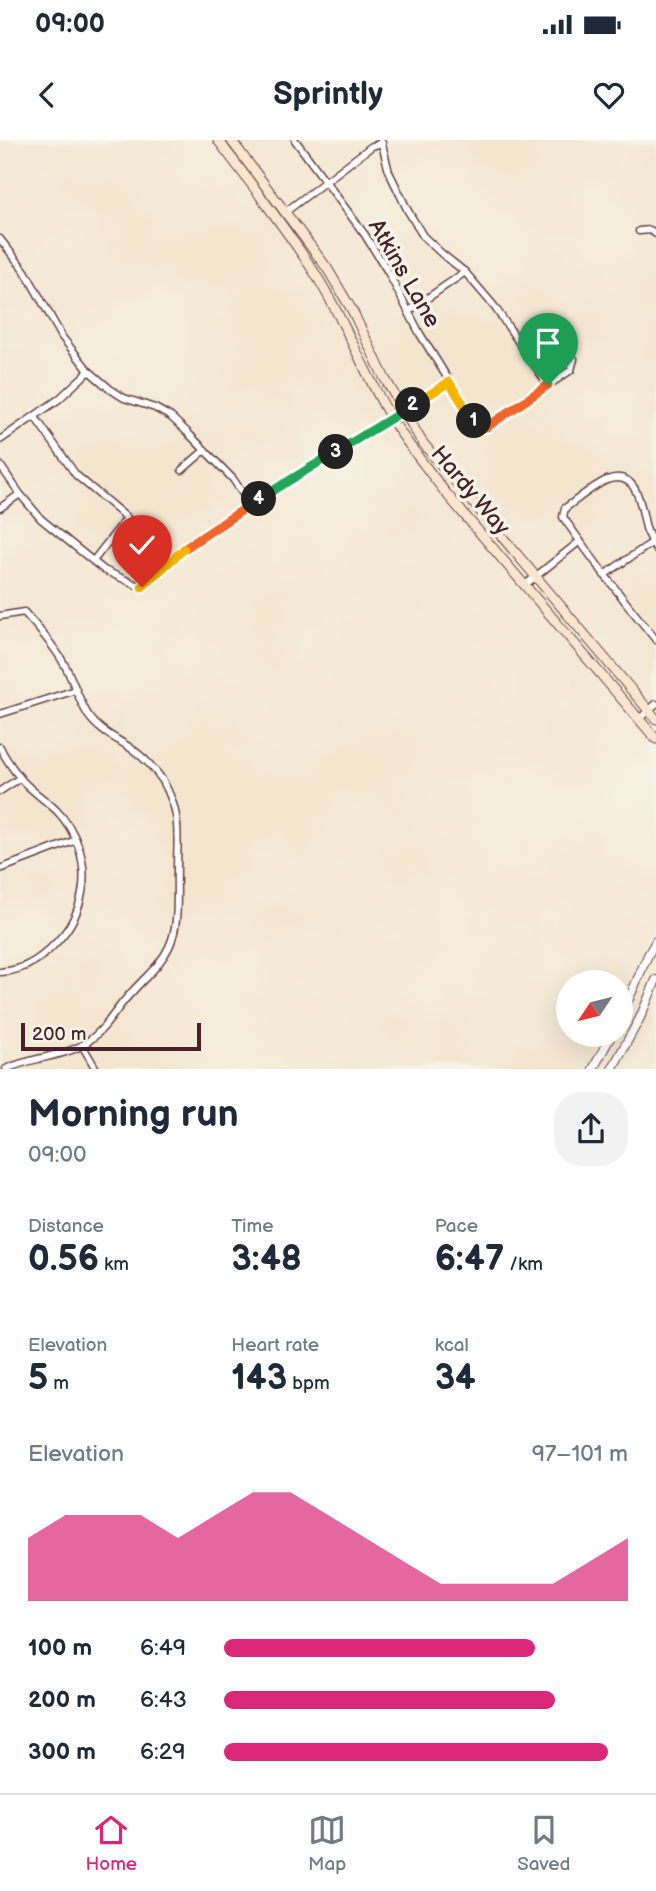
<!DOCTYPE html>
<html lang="en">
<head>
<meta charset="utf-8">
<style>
	body { margin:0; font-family:"Balsamiq Sans",sans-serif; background:#f2f2f3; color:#1f2937; height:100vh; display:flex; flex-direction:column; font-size:26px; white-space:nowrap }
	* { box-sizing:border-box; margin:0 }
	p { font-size:23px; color:#747a83 }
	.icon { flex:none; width:38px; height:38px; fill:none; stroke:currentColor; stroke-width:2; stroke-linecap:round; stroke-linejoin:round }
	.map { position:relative; height:929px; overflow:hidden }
	.drawer { display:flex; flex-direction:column; background:#fff; flex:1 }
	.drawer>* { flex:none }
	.needle { width:46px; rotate:235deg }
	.buttons { position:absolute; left:556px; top:830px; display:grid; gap:14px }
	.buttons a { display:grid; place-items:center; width:77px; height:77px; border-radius:50%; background:#fff; box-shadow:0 7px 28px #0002; font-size:35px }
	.scale { position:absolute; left:21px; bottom:18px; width:180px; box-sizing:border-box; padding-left:7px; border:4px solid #4a1f2b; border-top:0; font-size:19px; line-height:24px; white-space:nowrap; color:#4a1f2b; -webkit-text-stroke:5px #f7f3e8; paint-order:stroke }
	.pin { position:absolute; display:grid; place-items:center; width:60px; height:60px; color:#fff; margin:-72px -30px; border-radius:50% 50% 50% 0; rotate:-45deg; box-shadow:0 0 7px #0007 }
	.pin .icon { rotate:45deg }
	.km { position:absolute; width:35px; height:35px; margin:-18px; border-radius:50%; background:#222; color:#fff; font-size:19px; line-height:35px; text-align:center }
	.round { display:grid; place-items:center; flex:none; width:74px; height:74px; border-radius:28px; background:#f2f2f3 }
	.head { display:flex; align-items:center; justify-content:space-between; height:119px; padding:0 28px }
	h1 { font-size:38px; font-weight:700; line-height:52px }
	.metrics { display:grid; grid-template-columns:repeat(3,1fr); gap:10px; height:119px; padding:7px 28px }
	.metrics div { display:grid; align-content:center }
	.metrics b { font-size:35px; font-weight:700 }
	.metrics small { font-size:19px; font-weight:400 }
	.metrics p { font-size:19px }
	.chart { height:196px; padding:14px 28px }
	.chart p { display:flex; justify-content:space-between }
	.chart svg { width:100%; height:126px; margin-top:7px; fill:#db2777; opacity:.7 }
	ul { padding:0 28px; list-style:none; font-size:23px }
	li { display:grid; grid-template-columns:112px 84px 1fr; align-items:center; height:52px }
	li i { height:18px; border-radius:9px; background:#db2777 }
	.status { display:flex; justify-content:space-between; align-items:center; height:49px; padding:0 35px; background:#fff; direction:ltr }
	.status svg { height:19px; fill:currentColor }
	header { display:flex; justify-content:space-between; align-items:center; height:91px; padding:0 28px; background:#fff; font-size:32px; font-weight:700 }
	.dock { display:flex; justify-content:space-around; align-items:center; height:98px; border-top:2px solid #e0e1e3; background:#fff; font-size:19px; color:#747a83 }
	.dock a { display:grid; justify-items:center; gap:4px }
	.dock .current { color:#db2777 }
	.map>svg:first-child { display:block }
</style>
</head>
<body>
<div class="status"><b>09:00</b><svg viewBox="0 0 49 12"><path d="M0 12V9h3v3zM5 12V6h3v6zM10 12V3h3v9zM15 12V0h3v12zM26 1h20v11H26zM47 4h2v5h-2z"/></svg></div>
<header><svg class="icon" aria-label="back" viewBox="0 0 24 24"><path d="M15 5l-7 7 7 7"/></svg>Sprintly<svg class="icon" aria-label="heart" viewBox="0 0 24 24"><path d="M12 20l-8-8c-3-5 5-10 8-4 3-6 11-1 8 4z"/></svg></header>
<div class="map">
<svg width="656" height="929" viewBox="0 0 656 929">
	<rect width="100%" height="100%" fill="#f7f3e8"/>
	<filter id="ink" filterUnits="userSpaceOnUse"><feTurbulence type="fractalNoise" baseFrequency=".0143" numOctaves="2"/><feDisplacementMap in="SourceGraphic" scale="14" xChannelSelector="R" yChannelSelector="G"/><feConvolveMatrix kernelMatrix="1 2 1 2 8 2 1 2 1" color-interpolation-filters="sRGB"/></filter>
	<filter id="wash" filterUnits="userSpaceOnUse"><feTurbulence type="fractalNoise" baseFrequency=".00686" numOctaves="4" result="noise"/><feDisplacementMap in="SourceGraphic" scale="28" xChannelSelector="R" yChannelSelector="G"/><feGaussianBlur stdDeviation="1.57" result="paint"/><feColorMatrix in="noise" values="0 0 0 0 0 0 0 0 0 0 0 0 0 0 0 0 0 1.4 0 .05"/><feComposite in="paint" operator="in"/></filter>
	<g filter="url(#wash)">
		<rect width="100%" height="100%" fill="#f3e6cf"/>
	</g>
	<g filter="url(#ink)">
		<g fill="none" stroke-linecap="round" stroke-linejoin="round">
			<!-- minor casing -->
			<g stroke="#633d44" stroke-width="9">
				<g id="minor">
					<polyline points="295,0 365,95 388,132 420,194 478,287 487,287 571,230 574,219"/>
					<polyline points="381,0 389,32 408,71 423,96 441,113 465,132 494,166 548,245"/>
					<polyline points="284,73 372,6 382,3"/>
					<polyline points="639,91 650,90 656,94"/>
					<polyline points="0,99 25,131 62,197 89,231 110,249 124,258 155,268 171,277 187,292 233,339 250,365"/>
					<polyline points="409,171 465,132"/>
					<polyline points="35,277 76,335 127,378 93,421"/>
					<polyline points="0,300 59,259 89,231"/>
					<polyline points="0,325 20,354 41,379 104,430 141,447 180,411 250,365 392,279 449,242"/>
					<polyline points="182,330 205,310"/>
					<polyline points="0,368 20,354"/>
					<path d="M656,409C653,402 648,395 646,388C641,369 639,328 607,340C594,345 577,360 565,368L563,377C592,419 623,460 656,500"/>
					<polyline points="604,435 653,402"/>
					<polyline points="525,445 580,401"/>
					<path d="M0,476L24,472C38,488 53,504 63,522C73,539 78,559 88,575C99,591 114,597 129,607C143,616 154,628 163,641C169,652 174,664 176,676C179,693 177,711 177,729C176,754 180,784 169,807C160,826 145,837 132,852C115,869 107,889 86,903C64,917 32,917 6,929"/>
					<polyline points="0,574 76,550"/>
					<polyline points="639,579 656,564"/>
					<path d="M0,607C5,618 13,629 21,639C31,651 46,660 57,671C76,691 86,719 83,746C81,764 75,780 63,795C46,815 27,831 0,832"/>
					<polyline points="0,651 20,638"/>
					<polyline points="0,729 76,700"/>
					<polyline points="82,905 96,929"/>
				</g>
			</g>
			<!-- tertiary casing -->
			<g stroke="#633d44" stroke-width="10">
				<g id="tertiary">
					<polyline points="621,877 648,815 656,801"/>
					<polyline points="593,929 612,894"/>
					<polyline points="612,929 640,878 656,840"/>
				</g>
			</g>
			<!-- secondary casing -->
			<g stroke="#633d44" stroke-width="11">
				<g id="secondary">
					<path d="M218,0C251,44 286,88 316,135C345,181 363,231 391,278C407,304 427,328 445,352L656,599"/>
					<polyline points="231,0 327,128 353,172 384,237 422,302 656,579"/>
				</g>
			</g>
			<!-- minor -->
			<use href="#minor" stroke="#fff" stroke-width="6"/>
			<!-- tertiary -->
			<use href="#tertiary" stroke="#fff" stroke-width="8"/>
			<!-- secondary -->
			<use href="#secondary" stroke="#fbe5cf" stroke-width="9"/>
		</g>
	</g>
	<g fill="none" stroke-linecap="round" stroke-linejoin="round" filter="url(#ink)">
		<!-- split-1 casing -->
		<g stroke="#fff" stroke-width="14">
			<polyline id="split-1" points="474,281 478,287 487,287 548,245"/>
		</g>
		<!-- split-2 casing -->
		<g stroke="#fff" stroke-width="14">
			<polyline id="split-2" points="413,265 449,242 474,281"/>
		</g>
		<!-- split-3 casing -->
		<g stroke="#fff" stroke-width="14">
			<polyline id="split-3" points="336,312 413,265"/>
		</g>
		<!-- split-4 casing -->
		<g stroke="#fff" stroke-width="14">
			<polyline id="split-4" points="259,359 336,312"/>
		</g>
		<!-- split-5 casing -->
		<g stroke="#fff" stroke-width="14">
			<polyline id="split-5" points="184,409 259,359"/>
		</g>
		<!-- split-6 casing -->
		<g stroke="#fff" stroke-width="14">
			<polyline id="split-6" points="142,447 184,409"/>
		</g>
		<!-- split-1 -->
		<use href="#split-1" stroke="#f0652b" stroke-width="9"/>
		<!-- split-2 -->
		<use href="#split-2" stroke="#f5b400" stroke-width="9"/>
		<!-- split-3 -->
		<use href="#split-3" stroke="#22a559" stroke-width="9"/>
		<!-- split-4 -->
		<use href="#split-4" stroke="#22a559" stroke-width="9"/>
		<!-- split-5 -->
		<use href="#split-5" stroke="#f0652b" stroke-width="9"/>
		<!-- split-6 -->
		<use href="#split-6" stroke="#f5b400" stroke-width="9"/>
	</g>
	<g text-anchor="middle" stroke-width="7" stroke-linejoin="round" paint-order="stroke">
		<!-- street labels -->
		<g font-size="23" fill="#4a1f2b" stroke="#f7f3e8">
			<text transform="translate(405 133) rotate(60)" y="8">Atkins Lane</text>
			<text transform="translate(471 350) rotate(50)" y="8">Hardy Way</text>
		</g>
	</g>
</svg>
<div class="buttons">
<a><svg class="needle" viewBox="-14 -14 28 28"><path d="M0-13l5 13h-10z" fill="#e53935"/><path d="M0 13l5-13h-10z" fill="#747a83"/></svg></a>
</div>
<div class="scale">200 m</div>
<div class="pin" style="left:548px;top:245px;background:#1e9e55"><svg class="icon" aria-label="arrive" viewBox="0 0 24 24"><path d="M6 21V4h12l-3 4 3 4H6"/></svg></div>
<div class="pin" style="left:142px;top:447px;background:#d93025"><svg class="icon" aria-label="check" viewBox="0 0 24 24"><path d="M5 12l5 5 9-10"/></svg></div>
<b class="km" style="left:474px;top:281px">1</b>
<b class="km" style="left:413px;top:265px">2</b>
<b class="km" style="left:336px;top:312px">3</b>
<b class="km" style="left:259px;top:359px">4</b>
</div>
<section class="drawer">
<div class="head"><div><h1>Morning run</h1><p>09:00</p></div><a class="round"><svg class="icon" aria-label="share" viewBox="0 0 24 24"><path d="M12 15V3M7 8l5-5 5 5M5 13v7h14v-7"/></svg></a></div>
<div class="metrics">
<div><p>Distance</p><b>0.56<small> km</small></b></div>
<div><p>Time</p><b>3:48</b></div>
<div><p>Pace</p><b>6:47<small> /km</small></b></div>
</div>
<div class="metrics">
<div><p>Elevation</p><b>5<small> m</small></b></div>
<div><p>Heart rate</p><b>143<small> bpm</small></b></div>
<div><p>kcal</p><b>34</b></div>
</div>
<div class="chart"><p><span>Elevation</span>97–101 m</p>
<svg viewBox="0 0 160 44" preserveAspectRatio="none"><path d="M0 44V22L10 14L20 14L30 14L40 22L50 14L60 6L70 6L80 14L90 22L100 30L110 38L120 38L130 38L140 38L150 30L160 22V44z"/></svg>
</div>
<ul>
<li><b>100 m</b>6:49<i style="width:77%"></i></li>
<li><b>200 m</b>6:43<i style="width:82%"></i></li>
<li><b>300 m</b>6:29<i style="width:95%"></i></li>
</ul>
</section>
<nav class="dock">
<a class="current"><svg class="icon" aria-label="home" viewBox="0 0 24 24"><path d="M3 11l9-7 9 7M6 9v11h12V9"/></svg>Home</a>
<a><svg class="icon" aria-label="map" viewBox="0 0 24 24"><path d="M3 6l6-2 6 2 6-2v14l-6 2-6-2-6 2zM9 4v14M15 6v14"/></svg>Map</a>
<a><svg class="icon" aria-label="saved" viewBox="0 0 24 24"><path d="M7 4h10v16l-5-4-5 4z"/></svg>Saved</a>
</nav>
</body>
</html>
